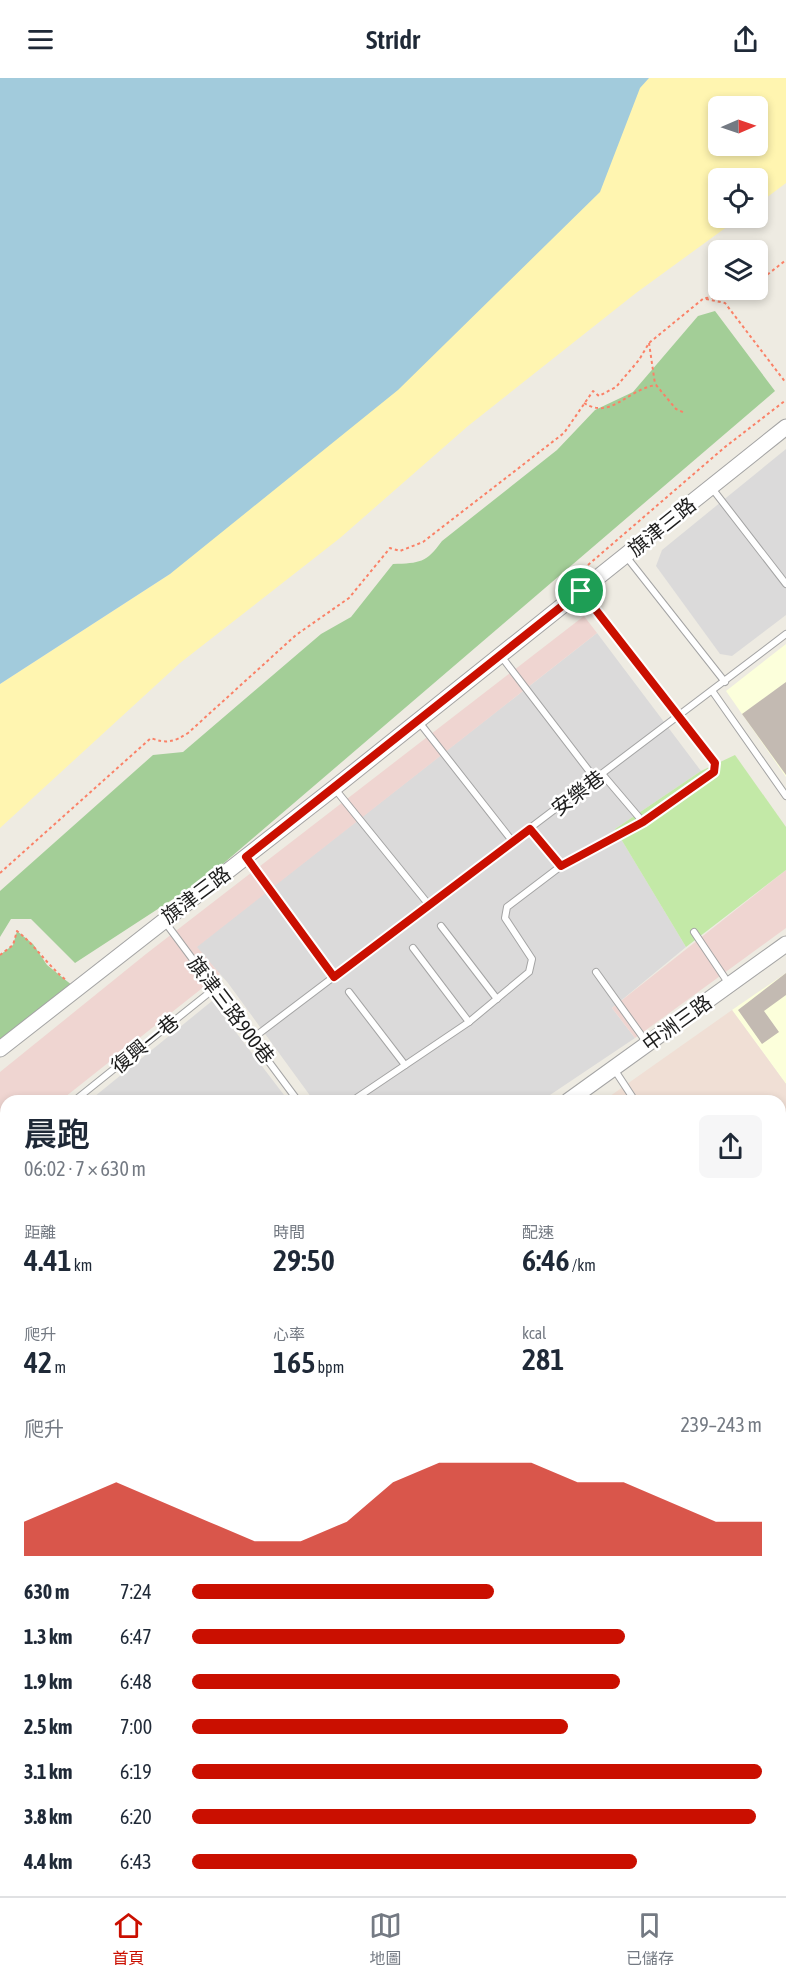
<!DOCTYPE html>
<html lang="zh-TW">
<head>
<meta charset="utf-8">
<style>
	body { margin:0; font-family:"Asap Condensed","Noto Sans TC",sans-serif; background:#f6f6f7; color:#1f2937; height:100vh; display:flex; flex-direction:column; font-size:22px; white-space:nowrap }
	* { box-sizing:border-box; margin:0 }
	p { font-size:20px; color:#747a83 }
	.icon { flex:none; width:33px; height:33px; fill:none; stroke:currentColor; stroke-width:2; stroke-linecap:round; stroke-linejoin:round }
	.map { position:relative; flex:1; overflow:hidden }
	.side { position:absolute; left:0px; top:1017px; width:786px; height:801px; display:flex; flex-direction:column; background:#fff; border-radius:18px 18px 0 0; box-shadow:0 3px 9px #0003 }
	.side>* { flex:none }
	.needle { width:39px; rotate:88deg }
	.buttons { position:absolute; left:708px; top:18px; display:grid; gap:12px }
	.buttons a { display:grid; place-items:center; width:60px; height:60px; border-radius:9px; background:#fff; box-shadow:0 3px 9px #0003; font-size:30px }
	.pin { position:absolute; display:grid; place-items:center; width:51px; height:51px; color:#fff; margin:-26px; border:3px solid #fff; border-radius:50%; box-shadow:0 2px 6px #0007 }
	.round { display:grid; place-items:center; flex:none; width:63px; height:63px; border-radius:9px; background:#f6f6f7 }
	.head { display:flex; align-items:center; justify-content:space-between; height:102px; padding:0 24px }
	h1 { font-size:33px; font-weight:600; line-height:45px }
	.metrics { display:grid; grid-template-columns:repeat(3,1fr); gap:9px; height:102px; padding:6px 24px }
	.metrics div { display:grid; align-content:center }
	.metrics b { font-size:30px; font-weight:600 }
	.metrics small { font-size:16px; font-weight:400 }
	.metrics p { font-size:16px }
	.chart { height:168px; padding:12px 24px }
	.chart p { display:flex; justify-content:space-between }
	.chart svg { width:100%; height:108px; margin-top:6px; fill:#ca0f00; opacity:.7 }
	ul { padding:0 24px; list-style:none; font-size:20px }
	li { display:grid; grid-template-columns:96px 72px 1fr; align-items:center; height:45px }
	li i { height:15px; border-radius:8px; background:#ca0f00 }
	header { display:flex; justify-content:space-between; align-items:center; height:78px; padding:0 24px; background:#fff; font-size:27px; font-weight:600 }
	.menu { display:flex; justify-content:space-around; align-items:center; height:84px; border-top:2px solid #e0e1e3; background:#fff; font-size:16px; color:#747a83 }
	.menu a { display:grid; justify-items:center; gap:3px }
	.menu .selected { color:#ca0f00 }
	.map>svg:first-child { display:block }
</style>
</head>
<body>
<header><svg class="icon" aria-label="menu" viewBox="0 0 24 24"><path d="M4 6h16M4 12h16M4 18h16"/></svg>Stridr<svg class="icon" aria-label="share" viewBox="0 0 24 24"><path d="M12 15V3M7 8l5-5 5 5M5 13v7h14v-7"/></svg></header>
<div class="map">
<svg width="786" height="1818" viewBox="0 0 786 1818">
	<rect width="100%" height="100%" fill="#eeebe2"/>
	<!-- residential -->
	<g fill="#dbdada">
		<polygon points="786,371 786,537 732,578 720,576 656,488 662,472"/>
		<polygon points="597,555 701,693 615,751 686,869 612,930 635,960 541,1023 314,1023 228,905 196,869"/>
		<polygon points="212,923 284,1017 275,1023 89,1023"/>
		<polygon points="6,1091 6,1306 0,1311 0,1096"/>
	</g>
	<!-- commercial -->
	<g fill="#efd5d1">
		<polygon points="584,538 597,555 197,869 220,896 60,1023 6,1023 6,1066 0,1070 0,994 146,876"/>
		<polygon points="786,792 786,850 635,960 612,930"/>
		<polygon points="6,1306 6,1423 0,1416 0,1311"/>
	</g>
	<!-- education -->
	<g fill="#fcffdb">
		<polygon points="786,566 786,699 726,613"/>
		<polygon points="786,895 786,1006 732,932"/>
	</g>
	<!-- military -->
	<g fill="#f0dfd5">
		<polygon points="732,932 786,1006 786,1477 780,1474 780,1023 603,1023"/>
		<polygon points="780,1685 786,1688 786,1770 780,1767"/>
		<polygon points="500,1812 656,1812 653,1818 495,1818"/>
	</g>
	<!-- grass -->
	<polygon fill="#c3e9a7" points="735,677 786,749 786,792 686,869 615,751 701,693"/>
	<!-- forest -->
	<g fill="#a3ce97">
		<path d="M715,233L775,313L210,797L75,885L31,841H11L0,859V813L153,677L183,674L321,556L351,539L393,486C420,485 426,485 442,463L557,372L595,332L633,314L698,238Z"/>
		<polygon points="17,853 33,866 47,887 73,908 0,961 0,877 13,867"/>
	</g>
	<!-- sand -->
	<path fill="#fff5b0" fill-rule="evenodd" d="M649,0H786V105L758,126V100H718V140H739L636,215L468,348L340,460L180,585L0,750V606L170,496ZM718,28H758V68H718Z"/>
	<!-- park -->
	<polygon fill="#bef9c7" points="6,1452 6,1683 0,1687 0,1456"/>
	<!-- water -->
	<g fill="#a2cbdc">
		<polygon points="0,0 649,0 640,10 600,114 398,312 170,496 0,606"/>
		<polygon points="780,1474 786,1477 786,1688 780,1685"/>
		<polygon points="780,1767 786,1770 786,1818 653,1818 656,1812 780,1812"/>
	</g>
	<!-- building -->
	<g fill="#c3bab2">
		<polygon points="786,604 786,697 742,636"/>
		<polygon points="786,895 786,917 764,933 779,954 762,966 738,932"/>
	</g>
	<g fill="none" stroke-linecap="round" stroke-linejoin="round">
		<!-- service casing -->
		<g stroke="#a4a4a4" stroke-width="8">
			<g id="service">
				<polyline points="711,409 786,506"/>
				<polyline points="625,477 725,604"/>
				<polyline points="501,578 596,702"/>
				<polyline points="713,614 786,718"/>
				<polyline points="419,644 513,764"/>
				<polyline points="603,697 643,744"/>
				<polyline points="335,711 429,827"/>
				<polyline points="530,751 561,788"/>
				<polyline points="246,779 334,899"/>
				<polyline points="165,844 298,1023"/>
				<polyline points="441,848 497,921"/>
				<polyline points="694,854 729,906"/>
				<polyline points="413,870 469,944"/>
				<polyline points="596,894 647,965"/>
				<polyline points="349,914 405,987"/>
				<polyline points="253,960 786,556"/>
				<polyline points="614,991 635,1023"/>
				<polyline points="74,1023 215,910"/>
				<polyline points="352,1023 469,944 529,894 532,881 505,840 507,829 565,785 643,744 716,690 715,685 582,513"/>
				<polyline points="0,1083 6,1078"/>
				<polyline points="0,1179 6,1187"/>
				<polyline points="780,1238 786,1247"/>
				<polyline points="780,1262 786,1265"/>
				<polyline points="780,1443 786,1433"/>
				<polyline points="780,1462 786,1465"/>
				<polyline points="191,1812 198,1818"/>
				<polyline points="138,1818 147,1812"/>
				<polyline points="236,1818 257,1818"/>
				<polyline points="288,1818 297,1812"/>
				<polyline points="610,1818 613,1812"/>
			</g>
		</g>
		<!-- tertiary casing -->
		<g stroke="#a4a4a4" stroke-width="17">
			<g id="tertiary">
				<polyline points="0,971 334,710 786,349"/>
				<polyline points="568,1023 786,866"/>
				<polyline points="0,1369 6,1364"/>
			</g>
		</g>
		<!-- path -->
		<g stroke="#fa8167" stroke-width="2" stroke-dasharray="3 3" stroke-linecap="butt">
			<polyline points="758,204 786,182"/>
			<polyline points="706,221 725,225 786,305"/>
			<polyline points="649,265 655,306"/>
			<path d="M584,325C611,342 626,312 656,307L676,331L685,335"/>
			<polyline points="588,487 725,369 786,322"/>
			<path d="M0,795L151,660C166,666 174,664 188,655L296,557L349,520L390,470L400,473L423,464L564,355L593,313L599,318L616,309L639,282L649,265L704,220L738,218L747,212"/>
			<path d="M0,877L13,867L17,853C36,868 47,887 66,902"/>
		</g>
		<!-- service -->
		<use href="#service" stroke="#fff" stroke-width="6"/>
		<!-- tertiary -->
		<use href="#tertiary" stroke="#fff" stroke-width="15"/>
	</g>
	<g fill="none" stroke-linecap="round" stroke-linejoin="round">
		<!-- route casing -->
		<g stroke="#fff" stroke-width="12">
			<polygon id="route" points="581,513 715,685 714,694 643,744 561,788 530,751 334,899 246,779"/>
		</g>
		<!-- route -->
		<use href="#route" stroke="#ca0f00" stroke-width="8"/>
	</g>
	<g text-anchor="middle" stroke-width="5" stroke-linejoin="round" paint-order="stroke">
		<!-- street labels -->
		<g font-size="20" fill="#1d1d1d" stroke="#fff">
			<text transform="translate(662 449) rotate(-39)" y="7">旗津三路</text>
			<text transform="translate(578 715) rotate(-37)" y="7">安樂巷</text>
			<text transform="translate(196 817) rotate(-37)" y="7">旗津三路</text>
			<text transform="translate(231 932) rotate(53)" y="7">旗津三路900巷</text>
			<text transform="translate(677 945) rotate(-36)" y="7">中洲三路</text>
			<text transform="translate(145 966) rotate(-39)" y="7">復興一巷</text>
		</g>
	</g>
</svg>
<div class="buttons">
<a><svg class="needle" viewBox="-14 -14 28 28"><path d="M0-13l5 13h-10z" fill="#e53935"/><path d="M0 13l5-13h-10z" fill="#747a83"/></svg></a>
<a><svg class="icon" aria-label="locate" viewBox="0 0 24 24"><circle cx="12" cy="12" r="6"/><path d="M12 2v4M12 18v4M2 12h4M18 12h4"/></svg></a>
<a><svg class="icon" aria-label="layers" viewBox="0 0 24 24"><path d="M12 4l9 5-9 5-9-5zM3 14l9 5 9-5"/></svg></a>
</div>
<div class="pin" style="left:581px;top:513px;background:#1e9e55"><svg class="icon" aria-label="arrive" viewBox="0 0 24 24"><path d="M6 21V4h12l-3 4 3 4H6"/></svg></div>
<section class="side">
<div class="head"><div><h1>晨跑</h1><p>06:02 · 7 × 630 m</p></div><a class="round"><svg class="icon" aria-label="share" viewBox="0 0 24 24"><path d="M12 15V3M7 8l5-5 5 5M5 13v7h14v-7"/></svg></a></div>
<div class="metrics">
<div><p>距離</p><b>4.41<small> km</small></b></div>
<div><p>時間</p><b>29:50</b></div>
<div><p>配速</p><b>6:46<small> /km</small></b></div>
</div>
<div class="metrics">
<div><p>爬升</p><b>42<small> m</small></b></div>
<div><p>心率</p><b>165<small> bpm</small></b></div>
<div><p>kcal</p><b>281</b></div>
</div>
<div class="chart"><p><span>爬升</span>239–243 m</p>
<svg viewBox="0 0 160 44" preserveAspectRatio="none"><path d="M0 44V30L10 22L20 14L30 22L40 30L50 38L60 38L70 30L80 14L90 6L100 6L110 6L120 14L130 14L140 22L150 30L160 30V44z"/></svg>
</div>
<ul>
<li><b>630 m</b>7:24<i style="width:53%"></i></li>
<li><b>1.3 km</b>6:47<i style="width:76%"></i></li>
<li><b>1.9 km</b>6:48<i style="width:75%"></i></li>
<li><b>2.5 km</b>7:00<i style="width:66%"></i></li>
<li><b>3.1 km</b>6:19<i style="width:100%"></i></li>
<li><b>3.8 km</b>6:20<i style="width:99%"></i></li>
<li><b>4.4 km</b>6:43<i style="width:78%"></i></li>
</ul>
</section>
</div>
<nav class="menu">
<a class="selected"><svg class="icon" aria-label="home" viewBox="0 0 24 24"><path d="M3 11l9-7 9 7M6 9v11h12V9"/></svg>首頁</a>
<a><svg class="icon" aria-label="map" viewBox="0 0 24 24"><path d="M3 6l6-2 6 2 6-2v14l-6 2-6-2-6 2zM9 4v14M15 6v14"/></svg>地圖</a>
<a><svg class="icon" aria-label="saved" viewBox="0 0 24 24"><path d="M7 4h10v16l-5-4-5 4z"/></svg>已儲存</a>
</nav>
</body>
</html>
